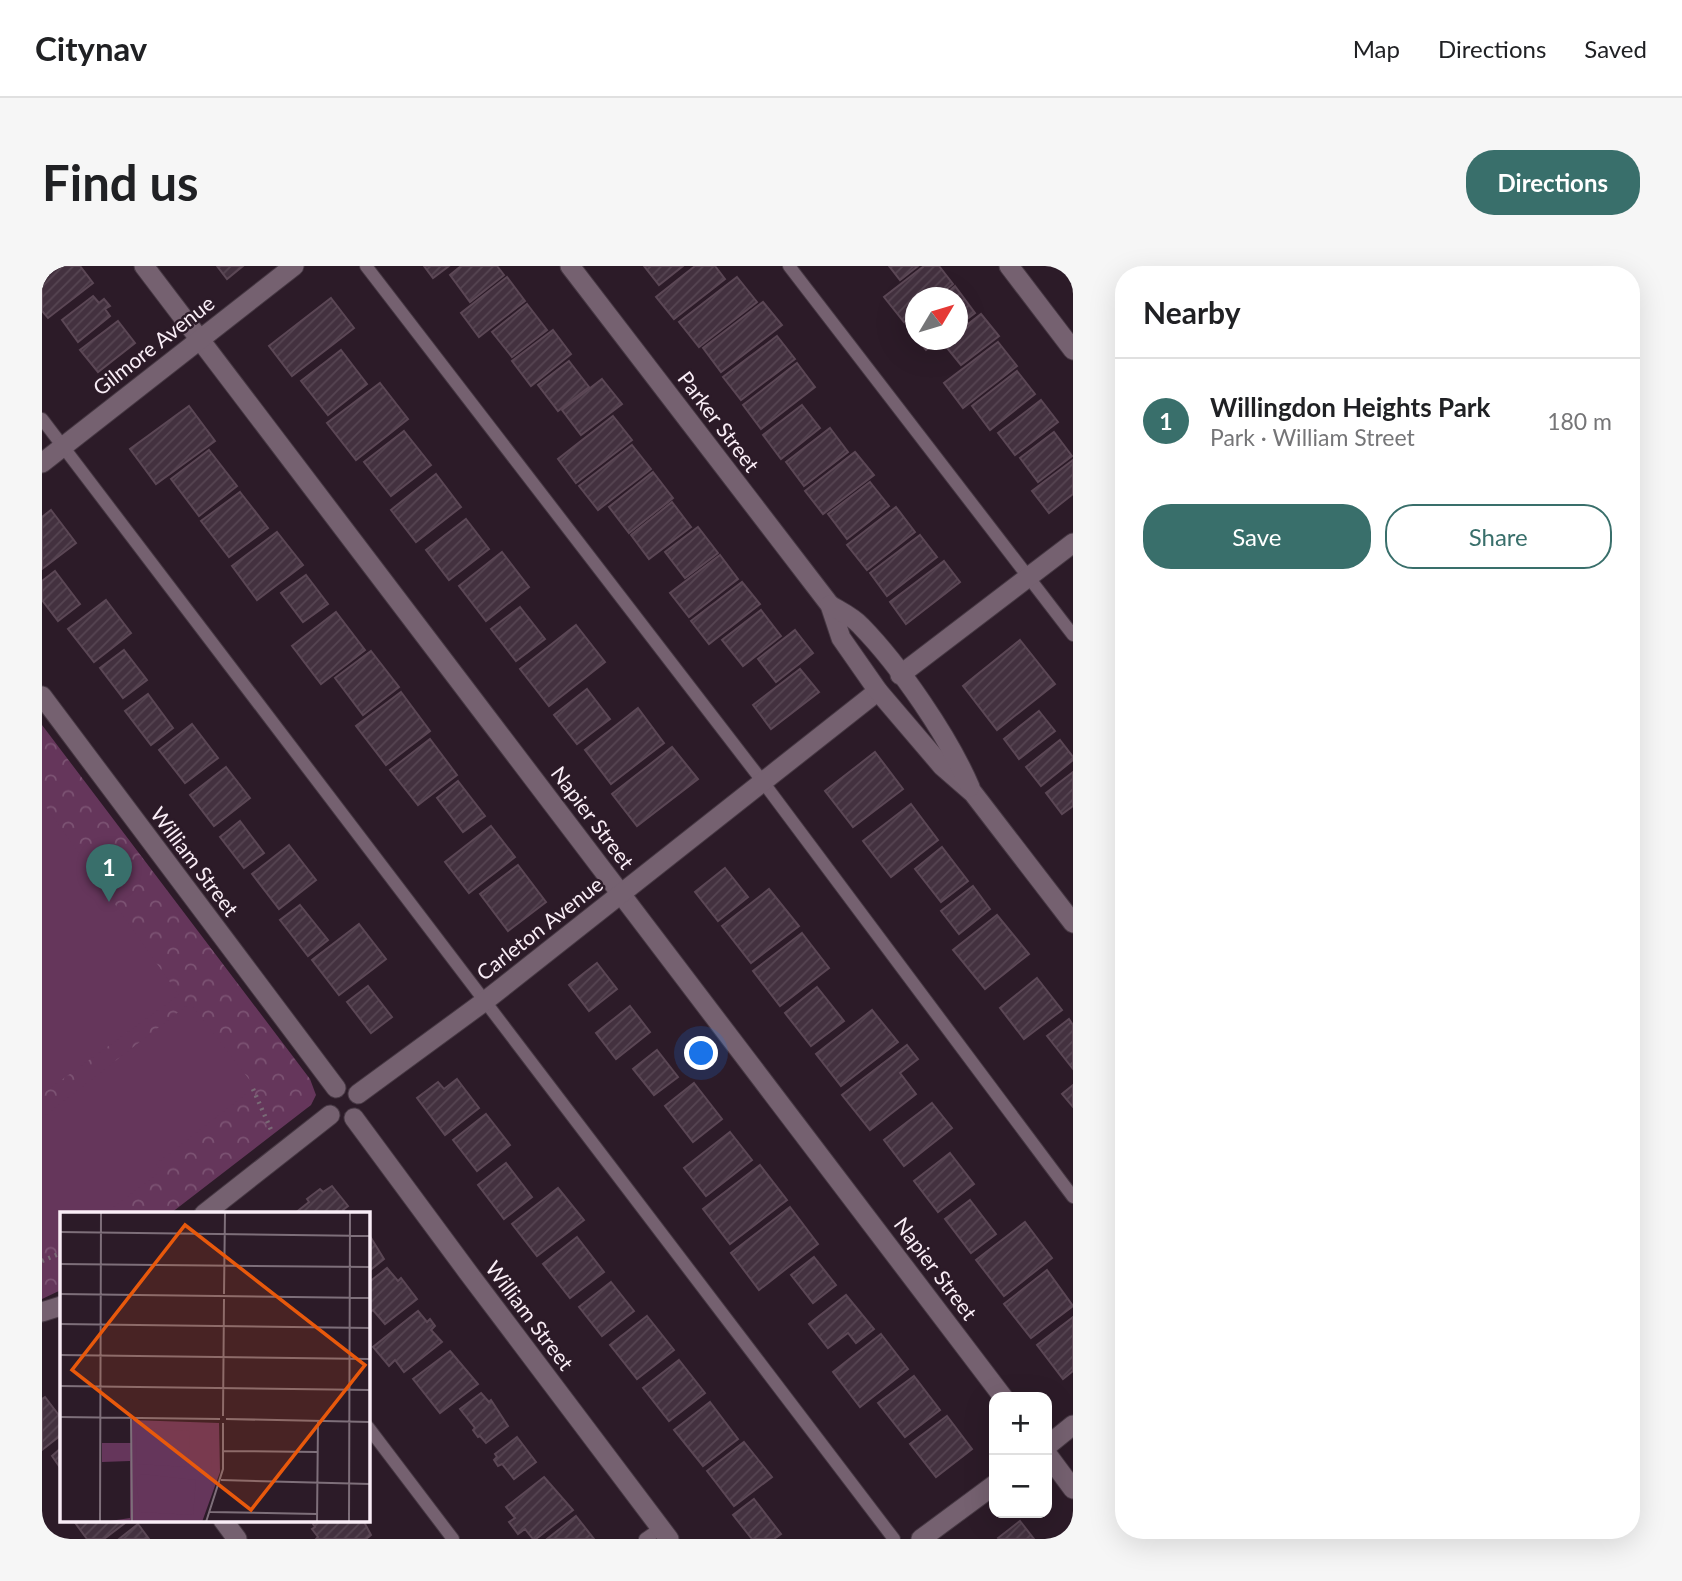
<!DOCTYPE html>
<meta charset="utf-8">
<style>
:root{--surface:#fff;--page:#f6f6f6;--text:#202124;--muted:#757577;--line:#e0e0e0;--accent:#396f6b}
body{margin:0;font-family:Lato,sans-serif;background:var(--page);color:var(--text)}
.controls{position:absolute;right:21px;bottom:21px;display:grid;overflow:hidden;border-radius:14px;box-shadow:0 7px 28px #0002}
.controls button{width:63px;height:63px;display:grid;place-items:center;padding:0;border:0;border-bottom:2px solid var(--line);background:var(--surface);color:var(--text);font:35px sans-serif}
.compass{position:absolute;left:863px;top:21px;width:63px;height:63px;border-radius:50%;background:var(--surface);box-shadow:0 7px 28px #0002;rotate:52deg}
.you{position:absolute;left:660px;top:788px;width:24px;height:24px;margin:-18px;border:5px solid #fff;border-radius:50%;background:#1a73e8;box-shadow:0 0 0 10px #1a73e833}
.badge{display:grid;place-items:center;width:46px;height:46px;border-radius:50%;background:var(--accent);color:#fff;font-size:23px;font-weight:700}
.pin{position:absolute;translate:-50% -58px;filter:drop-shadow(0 2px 4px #0008)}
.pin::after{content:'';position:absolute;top:37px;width:24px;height:21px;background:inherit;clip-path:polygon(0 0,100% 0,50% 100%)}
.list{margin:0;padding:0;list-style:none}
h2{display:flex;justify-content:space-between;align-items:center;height:91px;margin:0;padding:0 28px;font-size:30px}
h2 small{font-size:23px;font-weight:400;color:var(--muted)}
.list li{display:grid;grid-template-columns:46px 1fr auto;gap:21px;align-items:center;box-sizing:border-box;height:126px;padding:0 28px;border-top:2px solid var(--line)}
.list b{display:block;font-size:26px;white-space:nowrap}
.list p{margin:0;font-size:23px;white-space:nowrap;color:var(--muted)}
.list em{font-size:23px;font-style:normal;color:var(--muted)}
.actions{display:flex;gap:14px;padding:21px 28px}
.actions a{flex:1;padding:16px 0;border:2px solid var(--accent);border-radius:28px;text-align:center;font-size:24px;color:var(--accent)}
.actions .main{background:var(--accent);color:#fff}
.map{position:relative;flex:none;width:1031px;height:1273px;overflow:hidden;border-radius:28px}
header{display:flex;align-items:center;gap:42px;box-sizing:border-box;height:98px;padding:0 35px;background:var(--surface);border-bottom:2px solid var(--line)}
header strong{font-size:33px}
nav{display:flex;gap:38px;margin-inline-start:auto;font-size:24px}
.intro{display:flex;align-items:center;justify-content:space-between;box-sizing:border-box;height:168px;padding:0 42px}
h1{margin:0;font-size:49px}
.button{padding:18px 32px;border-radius:28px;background:var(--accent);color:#fff;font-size:24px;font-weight:700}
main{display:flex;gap:42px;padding:0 42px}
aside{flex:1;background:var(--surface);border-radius:28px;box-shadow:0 7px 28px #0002}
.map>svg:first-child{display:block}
.park{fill:url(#park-crowns)}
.garden{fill:#65365b}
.building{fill:url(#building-hatch);stroke:#5b4755;stroke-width:2}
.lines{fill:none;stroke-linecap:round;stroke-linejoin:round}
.service-casing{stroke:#463843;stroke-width:14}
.minor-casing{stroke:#463843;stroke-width:21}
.tertiary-casing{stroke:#463843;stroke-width:21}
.path{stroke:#796a76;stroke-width:4.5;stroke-dasharray:2 5;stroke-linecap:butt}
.service{stroke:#756170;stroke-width:12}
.minor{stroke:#756170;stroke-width:19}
.tertiary{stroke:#756170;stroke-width:19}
.labels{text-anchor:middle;stroke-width:5;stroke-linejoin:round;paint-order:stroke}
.street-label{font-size:21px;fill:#f9edf6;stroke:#2c1b28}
.inset-road{fill:none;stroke:#7e6f7a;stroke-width:2}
.view{fill:#e8590c;fill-opacity:0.15;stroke:#e8590c;stroke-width:3.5}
.inset-edge{fill:none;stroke:#f9edf6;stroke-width:3.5}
</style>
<header>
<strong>Citynav</strong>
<nav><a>Map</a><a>Directions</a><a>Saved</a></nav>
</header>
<div class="intro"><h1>Find us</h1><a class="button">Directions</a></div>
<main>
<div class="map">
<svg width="1031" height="1273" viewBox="0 0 1031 1273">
<defs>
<pattern id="park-crowns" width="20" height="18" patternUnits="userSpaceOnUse" patternTransform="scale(1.75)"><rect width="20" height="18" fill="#65365b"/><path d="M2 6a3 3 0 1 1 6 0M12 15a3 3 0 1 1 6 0" fill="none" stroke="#7c5373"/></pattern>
<pattern id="building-hatch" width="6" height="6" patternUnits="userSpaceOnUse" patternTransform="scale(1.75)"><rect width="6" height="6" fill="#43313f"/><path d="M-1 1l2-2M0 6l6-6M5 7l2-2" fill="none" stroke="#564552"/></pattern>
</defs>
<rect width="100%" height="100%" fill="#2c1b28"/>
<!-- park -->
<polygon class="park" points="0,459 268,813 274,829 269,839 129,947 19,948 19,1024 0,1033"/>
<!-- garden -->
<g class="garden">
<polygon points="0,535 137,729 0,828"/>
<polygon points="148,737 213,821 114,898 119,905 64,947 19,948 19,983 0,959 0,852"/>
</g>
<!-- building -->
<g class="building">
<polygon points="0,0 38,0 51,17 6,52 0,45"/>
<polygon points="175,0 201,0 185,13"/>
<polygon points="382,0 407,0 391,12"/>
<polygon points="419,0 455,0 462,9 428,36 408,9"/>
<polygon points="602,0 641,0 617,19"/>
<polygon points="653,0 673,0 683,13 632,53 614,31"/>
<polygon points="847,0 876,0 858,14"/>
<polygon points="882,0 897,0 911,18 894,32 874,32 874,47 862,56 842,31"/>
<polygon points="465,11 483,35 437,71 419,47"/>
<polygon points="695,11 715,36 657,81 637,56"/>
<polygon points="913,20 933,47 916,60 916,32 899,32"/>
<polygon points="51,30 57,37 62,33 68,40 63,43 68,50 36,76 20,54"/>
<polygon points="289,32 312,62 250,110 227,80"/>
<polygon points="721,36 740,59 679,106 661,82"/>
<polygon points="485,38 505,64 470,91 450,66"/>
<polygon points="939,48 957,70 919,99 901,77 906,74 916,74 916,66"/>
<polygon points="874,51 874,70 864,58"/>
<polygon points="76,55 93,77 56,106 38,84"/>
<polygon points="511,64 529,88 489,120 470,95"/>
<polygon points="735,70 753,93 699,134 681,111"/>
<polygon points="876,74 898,74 884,84"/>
<polygon points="956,76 975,100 921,142 902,117"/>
<polygon points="299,84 325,118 286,149 259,115"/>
<polygon points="527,95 547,121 516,145 496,119"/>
<polygon points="755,97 773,121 719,163 701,139"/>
<polygon points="975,105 993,128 948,164 930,140"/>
<polygon points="560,113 580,138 539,169 520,144"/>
<polygon points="338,117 366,153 314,194 285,157"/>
<polygon points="999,134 1016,156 973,189 956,167"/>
<polygon points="760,139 778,162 739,193 721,169"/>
<polygon points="147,140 173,175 114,218 88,183"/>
<polygon points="571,150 590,174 534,217 516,193"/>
<polygon points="788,162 806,186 762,220 744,196"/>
<polygon points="362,165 389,199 349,230 322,196"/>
<polygon points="1012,166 1030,190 996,216 978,192"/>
<polygon points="590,179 609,203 556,244 537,220"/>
<polygon points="167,184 195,220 157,250 129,213"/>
<polygon points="813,186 832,209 781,248 763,225"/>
<polygon points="1031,194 1031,228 1007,247 990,225"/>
<polygon points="611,206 631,232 587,267 567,241"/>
<polygon points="394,208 419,241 374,276 349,244"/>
<polygon points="828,216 847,240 805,273 786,248"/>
<polygon points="198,226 226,262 187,291 159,255"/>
<polygon points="630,236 649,261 607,293 589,269"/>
<polygon points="854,241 873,266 825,304 805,279"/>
<polygon points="9,244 34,277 0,303 0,251"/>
<polygon points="424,253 447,283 407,314 384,284"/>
<polygon points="656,261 676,287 643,312 623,286"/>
<polygon points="235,266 261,299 215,334 190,300"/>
<polygon points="878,269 895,291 845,330 828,307"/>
<polygon points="460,286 487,321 444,355 417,320"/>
<polygon points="678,289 696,313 647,351 628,327"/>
<polygon points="902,295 918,316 864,358 848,336"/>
<polygon points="13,305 38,338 16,355 0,334 0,315"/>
<polygon points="264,309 286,338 261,356 239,327"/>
<polygon points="700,316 718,338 667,378 649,355"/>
<polygon points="64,334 89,367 52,396 26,363"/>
<polygon points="478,341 503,373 474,395 449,363"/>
<polygon points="719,344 739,370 701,400 680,374"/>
<polygon points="294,346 323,384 279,418 250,380"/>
<polygon points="534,359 563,396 507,440 478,403"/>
<polygon points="753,364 771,387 734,416 716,393"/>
<polygon points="978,374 1013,418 955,464 921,420"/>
<polygon points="82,384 105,414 81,432 58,402"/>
<polygon points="329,385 357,421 321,449 293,412"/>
<polygon points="758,403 777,426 729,463 711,439"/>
<polygon points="545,423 568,453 535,478 512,449"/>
<polygon points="359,426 388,465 344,499 314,460"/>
<polygon points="106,428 131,462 109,479 83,445"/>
<polygon points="596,442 622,477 569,518 543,484"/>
<polygon points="997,445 1013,465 977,493 962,473"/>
<polygon points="150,458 176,492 143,517 117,484"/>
<polygon points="388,473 415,509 376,539 348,504"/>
<polygon points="1018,474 1031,491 1031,494 999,520 984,501"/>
<polygon points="630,481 656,513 595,560 570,528"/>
<polygon points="833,486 861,523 811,561 783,525"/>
<polygon points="184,501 208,532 172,560 148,529"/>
<polygon points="1031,506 1031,540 1020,548 1004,527"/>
<polygon points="416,515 443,550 421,566 395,532"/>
<polygon points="869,538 896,574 849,611 821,575"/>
<polygon points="198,555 222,587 202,602 178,571"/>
<polygon points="449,560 473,591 427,627 403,596"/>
<polygon points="247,579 274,614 237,643 210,608"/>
<polygon points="900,581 926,615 899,636 873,603"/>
<polygon points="476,599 504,636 466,665 438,628"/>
<polygon points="683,602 706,631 676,655 653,626"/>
<polygon points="931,620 948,643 917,668 899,645"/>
<polygon points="727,623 757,660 709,697 680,660"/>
<polygon points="258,639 286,674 266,690 238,654"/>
<polygon points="955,649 987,688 943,723 911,684"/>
<polygon points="317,658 344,693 297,729 270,694"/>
<polygon points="760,667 787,702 738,740 711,705"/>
<polygon points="555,697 575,723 547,745 527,719"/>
<polygon points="995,712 1020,744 982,773 958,742"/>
<polygon points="326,720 350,751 329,767 305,736"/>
<polygon points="775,721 802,755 769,780 743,747"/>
<polygon points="588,740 608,766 574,793 554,767"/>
<polygon points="830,744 856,776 799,820 774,788"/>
<polygon points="1027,753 1031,759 1031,803 1005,770"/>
<polygon points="865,779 876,793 858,807 874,828 828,864 800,829"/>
<polygon points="615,784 636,811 612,829 591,803"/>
<polygon points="415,813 437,842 403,869 375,832 396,816 402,823"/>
<polygon points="652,817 680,853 651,876 623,840"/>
<polygon points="1031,819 1031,841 1020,828"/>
<polygon points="890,837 910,862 862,900 842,874"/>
<polygon points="444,848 468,879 435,905 411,874"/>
<polygon points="688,866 710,894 664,930 642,902"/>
<polygon points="908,887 932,918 896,946 872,915"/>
<polygon points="464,897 490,931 462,953 436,919"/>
<polygon points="718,899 745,934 688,978 661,943"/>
<polygon points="290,920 306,940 301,944 304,948 252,948 267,936 265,933 278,923 281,926"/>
<polygon points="516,922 542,954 495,990 470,958"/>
<polygon points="928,934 954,968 929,987 903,953"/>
<polygon points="748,941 776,978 717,1024 689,987"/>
<polygon points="983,956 1010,992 962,1030 934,994"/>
<polygon points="326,967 342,993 326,1006"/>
<polygon points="535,971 562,1006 528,1032 501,998"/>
<polygon points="772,991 794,1019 771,1037 749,1009"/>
<polygon points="345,1002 356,1015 359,1012 375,1033 343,1058 331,1044 327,1047 326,1044 326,1017"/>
<polygon points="1005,1004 1031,1040 989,1072 962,1038"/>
<polygon points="569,1016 592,1045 560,1070 537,1041"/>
<polygon points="804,1029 832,1063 814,1077 806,1067 786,1082 767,1058"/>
<polygon points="376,1045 385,1056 388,1053 393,1060 389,1064 400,1076 362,1106 353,1094 347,1100 331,1081"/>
<polygon points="605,1050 632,1084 595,1113 568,1079"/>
<polygon points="1031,1051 1031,1105 1021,1113 995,1079"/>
<polygon points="839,1068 866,1103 818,1141 791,1106"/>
<polygon points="408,1085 436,1118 398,1147 371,1113"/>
<polygon points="637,1094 663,1127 627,1155 601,1122"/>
<polygon points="872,1110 898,1144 863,1171 836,1137"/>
<polygon points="439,1127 447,1136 449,1134 466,1160 444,1177 438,1170 436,1171 431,1164 433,1162 418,1143"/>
<polygon points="3,1131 19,1152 19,1169 0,1184 0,1133"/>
<polygon points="668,1136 696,1173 661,1200 632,1164"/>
<polygon points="905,1150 930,1183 894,1211 868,1178"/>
<polygon points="475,1171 494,1196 472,1213 460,1198 456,1200 452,1194 455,1191 453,1188"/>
<polygon points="702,1176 730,1211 692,1240 665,1205"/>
<polygon points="19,1182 19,1203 10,1190"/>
<polygon points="502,1211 531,1244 494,1273 491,1273 483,1263 476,1268 467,1256 473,1252 464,1241"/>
<polygon points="712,1233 739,1268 732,1273 710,1273 691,1249"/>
<polygon points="534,1250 552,1273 505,1273"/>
<polygon points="31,1254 87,1254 62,1273 45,1273"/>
<polygon points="276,1254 321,1254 329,1269 324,1273 274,1273 276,1271 270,1263 273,1261 271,1258"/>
<polygon points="978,1255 992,1273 957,1273 956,1272"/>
<polygon points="96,1258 107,1273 77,1273"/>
</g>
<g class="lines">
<defs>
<g id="service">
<polyline points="324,0 721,516 1031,931"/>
<polyline points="747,0 1031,369"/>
<polyline points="0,153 852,1273"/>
<polyline points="326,1161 411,1273"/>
<polyline points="603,1273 619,1262"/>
</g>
<g id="minor">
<polyline points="102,0 961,1131"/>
<polyline points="967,0 1031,84"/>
<polyline points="858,409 1031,277"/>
<polyline points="0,430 294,822"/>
<polyline points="316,828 443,735 836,425"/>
<polyline points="312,852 425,1005 627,1273"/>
<polyline points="162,948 288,849"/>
<polyline points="0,1046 19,1040"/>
<polyline points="1005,1180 1031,1159"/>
<polyline points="1005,1188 1031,1223"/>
<polyline points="181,1254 195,1273"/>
<polyline points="879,1273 952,1219"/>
</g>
<g id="tertiary">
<polyline points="528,0 788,339 799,372 836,425 900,500 931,527 1031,657"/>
<polyline points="0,197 252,0"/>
<path d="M788,339C798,345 811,351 819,360C858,400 906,470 928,521"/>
</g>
</defs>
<!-- service casing -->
<use href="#service" class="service-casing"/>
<!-- minor casing -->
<use href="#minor" class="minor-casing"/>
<!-- tertiary casing -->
<use href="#tertiary" class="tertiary-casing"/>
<!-- path -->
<g class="path">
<polyline points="211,823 230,866"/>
<polyline points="0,995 19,987"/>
</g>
<!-- service -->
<use href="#service" class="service"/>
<!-- minor -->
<use href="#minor" class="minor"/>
<!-- tertiary -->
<use href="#tertiary" class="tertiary"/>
</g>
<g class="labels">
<!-- street labels -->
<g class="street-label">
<text transform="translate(112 80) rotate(-38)" y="7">Gilmore Avenue</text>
<text transform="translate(676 156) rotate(53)" y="7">Parker Street</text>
<text transform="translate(550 552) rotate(53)" y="7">Napier Street</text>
<text transform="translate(152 596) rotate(53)" y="7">William Street</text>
<text transform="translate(498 663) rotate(-38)" y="7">Carleton Avenue</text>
<text transform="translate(893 1003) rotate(53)" y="7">Napier Street</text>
<text transform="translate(487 1050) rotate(53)" y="7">William Street</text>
</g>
</g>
<!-- overview -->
<g transform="translate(18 946)">
<rect width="310" height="310" fill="#2c1b28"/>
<path d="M71,208L159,211L160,260L142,310H43L70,306V249L42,250V231H71Z" fill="#65365b"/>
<path d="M81,216L130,219L128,255L76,252L77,220ZM132,218H151L152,263H132ZM81,262L136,268L133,303L80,300L76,266Z" fill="#65365b"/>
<path class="inset-road" d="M0,20L310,24M0,52L310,55M0,82L310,86M164,82L165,0M0,112L310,116M0,143L310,147M0,174L310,178M163,204L164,87M0,205L160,207M71,205L72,310M166,207L310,210M163,239L257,240M161,268L310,272M150,300L257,302M40,310L41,0M146,310L163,257V211M257,310L258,209M289,310L290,0"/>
<path class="view" d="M125,13L305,153L191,298L12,158Z"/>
<rect width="310" height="310" class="inset-edge"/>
</g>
</svg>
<div class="controls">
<button>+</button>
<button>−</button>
</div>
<svg class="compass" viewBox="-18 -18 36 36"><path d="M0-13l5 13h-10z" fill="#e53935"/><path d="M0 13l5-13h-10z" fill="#757577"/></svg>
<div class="you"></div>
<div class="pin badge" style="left:67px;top:636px">1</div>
</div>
<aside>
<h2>Nearby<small></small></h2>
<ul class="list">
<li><span class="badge">1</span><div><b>Willingdon Heights Park</b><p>Park · William Street</p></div><em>180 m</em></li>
</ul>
<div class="actions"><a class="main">Save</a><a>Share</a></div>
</aside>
</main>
